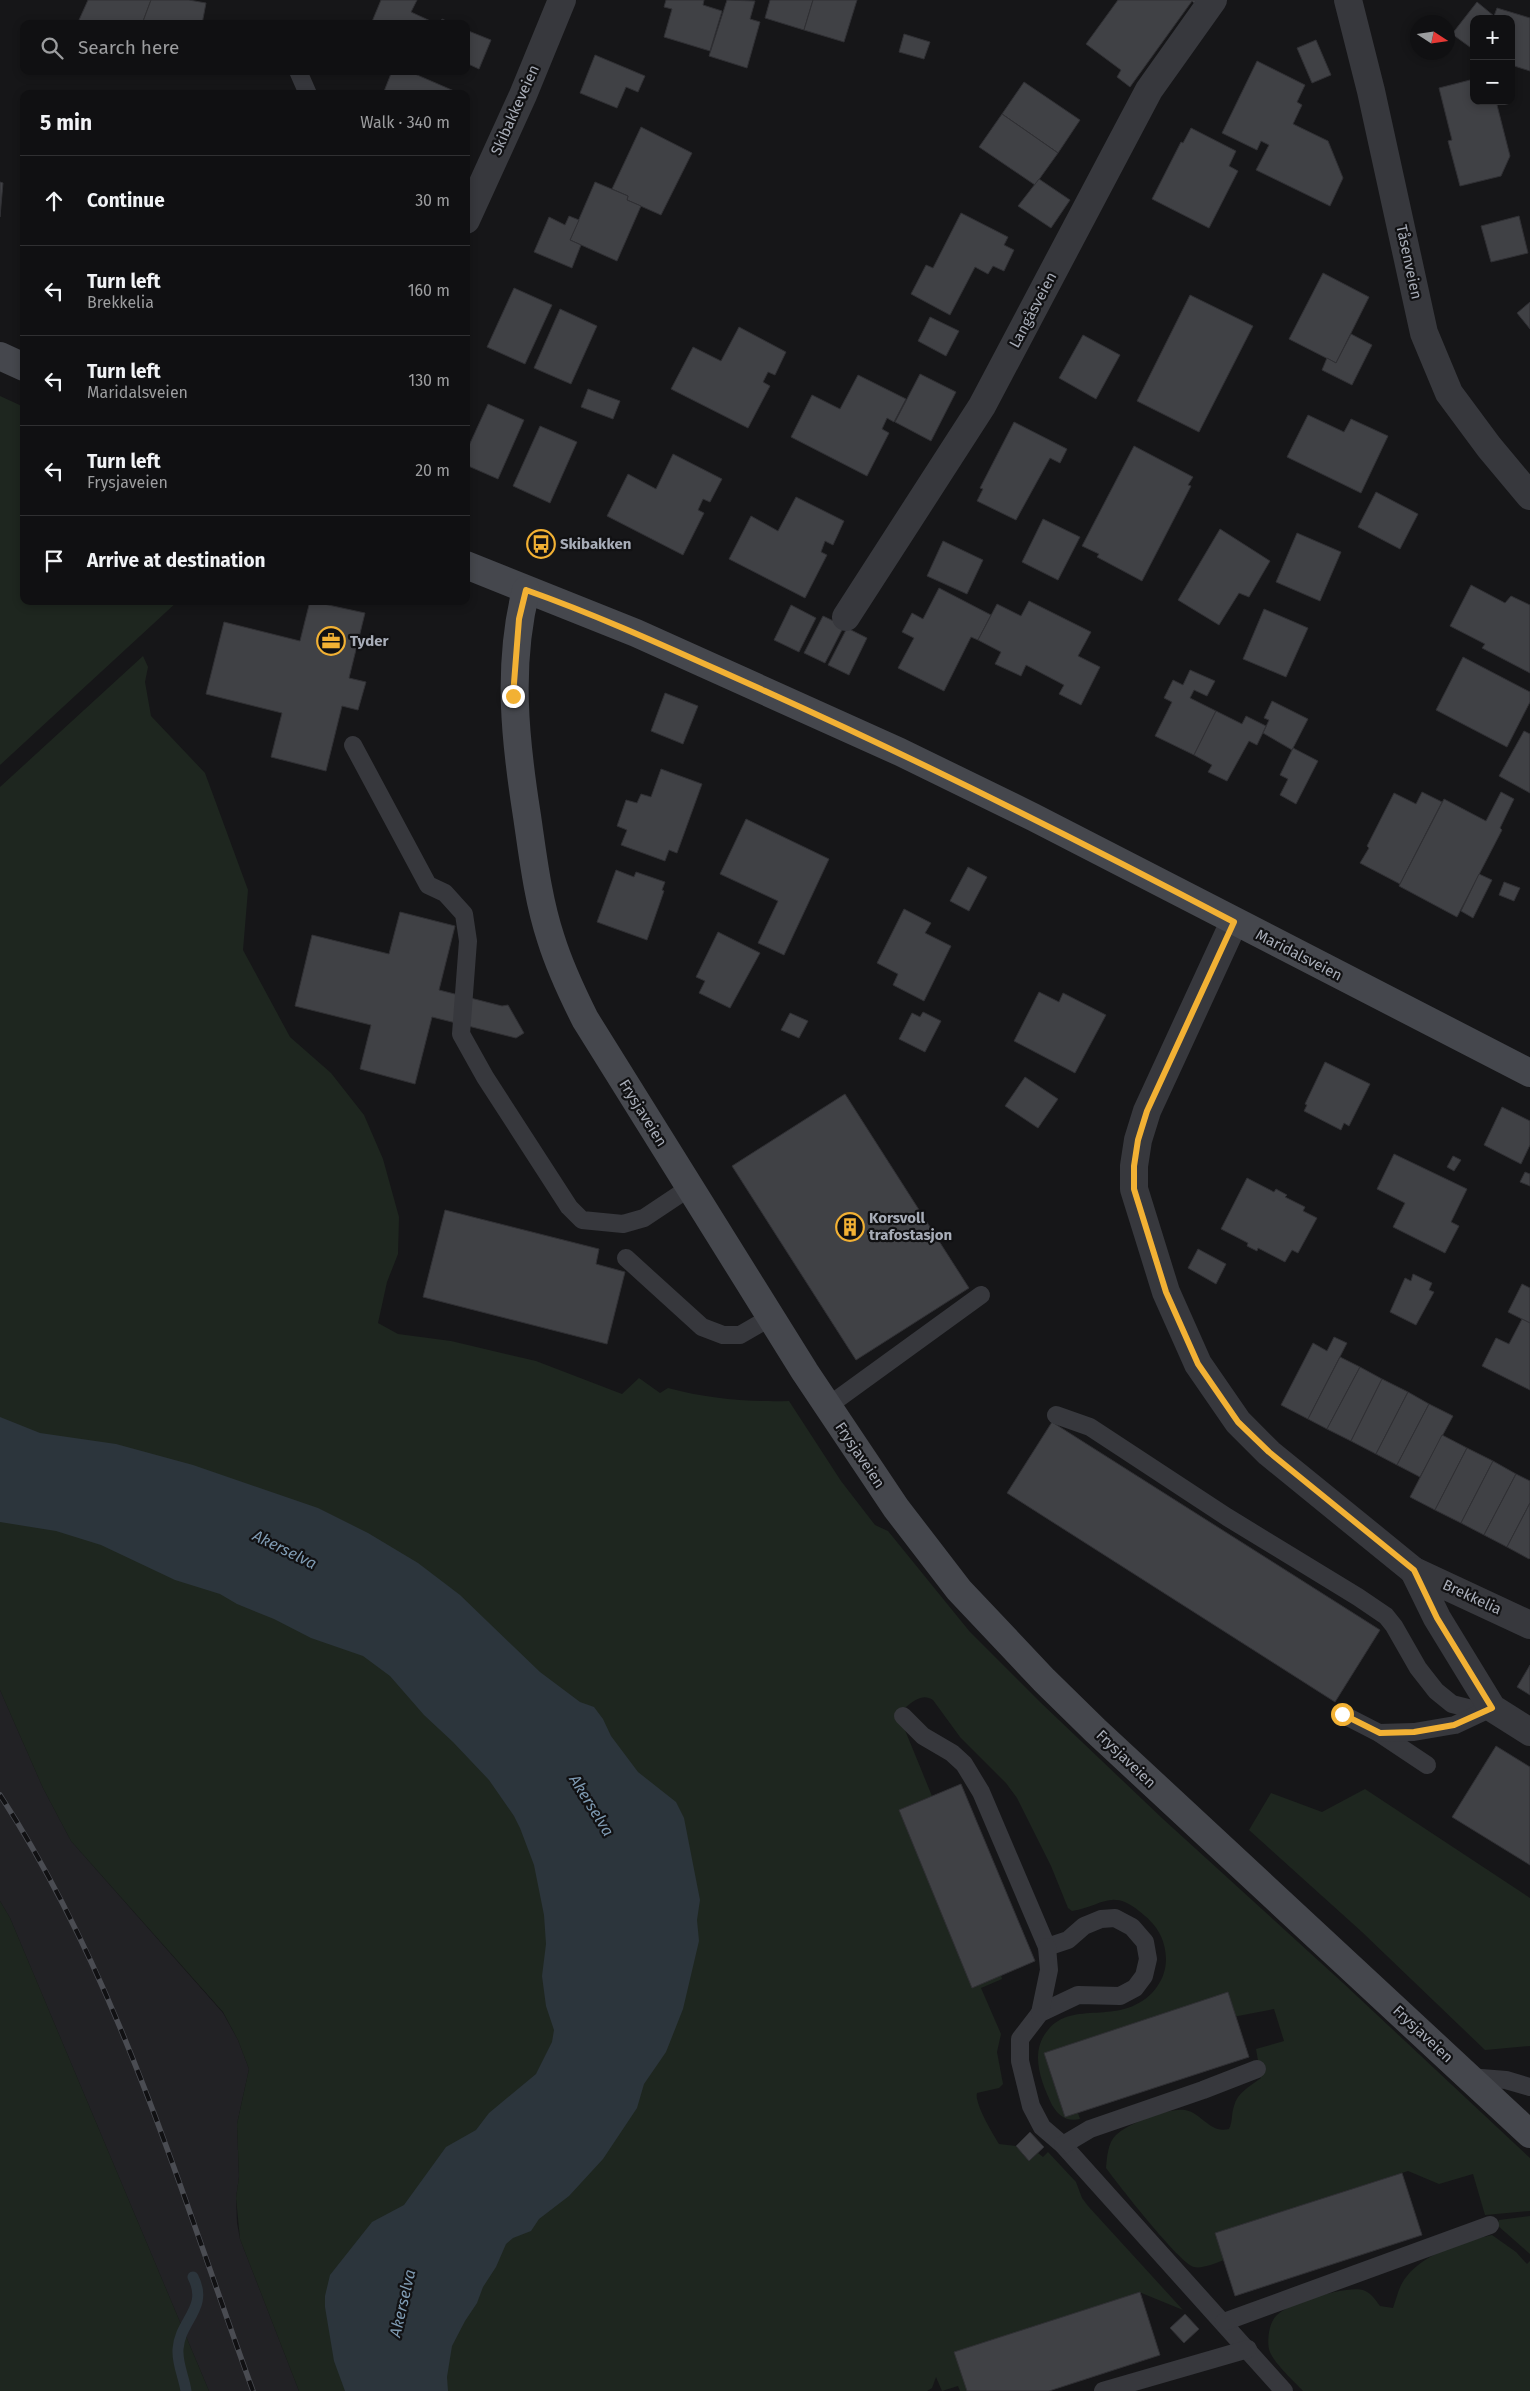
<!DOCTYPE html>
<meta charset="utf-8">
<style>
:root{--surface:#101012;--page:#1e1e20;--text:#f1f3f6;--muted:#9c9d9f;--line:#303032}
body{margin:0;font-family:"Fira Sans",sans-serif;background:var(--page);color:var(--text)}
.controls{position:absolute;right:15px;top:15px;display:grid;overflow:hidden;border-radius:10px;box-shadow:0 2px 8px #0003}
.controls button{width:45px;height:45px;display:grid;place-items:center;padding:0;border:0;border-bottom:1px solid var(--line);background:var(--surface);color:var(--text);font:25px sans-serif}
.compass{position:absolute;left:1410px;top:15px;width:45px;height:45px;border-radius:50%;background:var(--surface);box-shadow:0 2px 8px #0003;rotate:102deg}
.stop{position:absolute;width:15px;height:15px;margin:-11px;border:4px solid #f2b134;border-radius:50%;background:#fff}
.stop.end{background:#f2b134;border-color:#fff;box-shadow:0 1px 5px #0008}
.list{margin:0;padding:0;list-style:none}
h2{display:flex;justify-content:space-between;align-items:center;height:65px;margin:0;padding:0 20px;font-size:21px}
h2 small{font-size:16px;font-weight:400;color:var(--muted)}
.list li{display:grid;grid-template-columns:32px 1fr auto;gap:15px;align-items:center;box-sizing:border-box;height:90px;padding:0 20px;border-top:1px solid var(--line)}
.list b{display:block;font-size:19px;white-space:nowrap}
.list p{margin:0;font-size:16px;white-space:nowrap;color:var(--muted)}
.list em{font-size:16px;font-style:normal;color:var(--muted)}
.icon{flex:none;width:28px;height:28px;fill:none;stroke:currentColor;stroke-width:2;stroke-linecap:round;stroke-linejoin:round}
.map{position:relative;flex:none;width:1530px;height:2391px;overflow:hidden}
.search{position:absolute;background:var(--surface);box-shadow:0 2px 8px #0003;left:20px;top:20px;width:450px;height:55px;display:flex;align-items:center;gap:12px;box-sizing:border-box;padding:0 18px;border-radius:10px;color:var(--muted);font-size:19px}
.panel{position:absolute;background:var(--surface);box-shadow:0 2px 8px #0003;left:20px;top:90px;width:450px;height:515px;border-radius:10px}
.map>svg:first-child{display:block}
.built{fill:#222225}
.green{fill:#1e261f}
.water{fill:#2c353c}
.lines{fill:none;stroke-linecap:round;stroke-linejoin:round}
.stream{stroke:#2c353c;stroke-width:11}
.building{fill:#404145;stroke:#303034}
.lane{stroke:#37383d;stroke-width:18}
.street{stroke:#37383d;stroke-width:28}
.secondary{stroke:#45474d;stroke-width:28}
.rail-casing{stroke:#4a4c52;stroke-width:5.5}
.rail{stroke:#111113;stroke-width:4;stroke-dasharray:11;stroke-linecap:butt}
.route{stroke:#f2b134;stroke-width:6}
.labels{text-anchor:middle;stroke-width:4.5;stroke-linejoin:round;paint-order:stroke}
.street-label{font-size:15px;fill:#a8adb8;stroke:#111113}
.poi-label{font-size:15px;font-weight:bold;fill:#a8adb8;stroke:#111113;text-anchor:start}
.water-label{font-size:16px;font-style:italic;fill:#7f9bb3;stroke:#111113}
</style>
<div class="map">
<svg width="1530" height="2391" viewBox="0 0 1530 2391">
<rect width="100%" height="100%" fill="#161618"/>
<!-- built -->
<polygon class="built" points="0,1690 43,1788 71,1841 223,2013 238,2040 249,2069 237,2124 239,2177 236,2198 237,2223 240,2239 299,2391 209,2391 10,1918 0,1901"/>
<!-- green -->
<g class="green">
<polygon points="0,396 24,407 24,601 178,601 0,765"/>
<path d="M143,656L148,667L145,682L151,716L205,773L248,890L243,950L290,1037L331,1073L364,1115L383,1159L399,1217L398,1254L387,1282L378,1323L398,1334L451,1341L536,1361L622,1394L639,1378L660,1393L668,1388C709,1399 747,1402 789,1401L841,1481L875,1525L888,1531L970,1632L1040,1702L1163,1819L1343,1983L1530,2158V2211L1485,2215L1473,2174L1439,2184L1408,2171L1215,2233L1224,2260C1216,2263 1202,2269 1194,2267C1180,2264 1117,2183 1106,2168C1107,2157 1108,2142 1116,2135C1127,2124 1169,2107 1185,2110C1202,2113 1210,2134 1229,2129C1233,2121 1231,2115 1234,2106C1237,2093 1250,2086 1261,2078L1256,2049L1284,2041L1274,2009L1044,2053L1065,2117L1078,2113L1080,2119C1066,2122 1059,2116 1052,2105C1041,2082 1029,2052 1048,2030C1073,1999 1118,2027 1152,1993C1161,1983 1166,1972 1166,1959C1165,1937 1156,1924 1139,1911C1111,1888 1101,1907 1072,1911L1068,1908L1051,1866L1017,1798L1006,1783L960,1737L933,1700C920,1691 909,1706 898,1713L932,1796L899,1810L972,1987L1001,1975L1002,1979L981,1988L1001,2034L997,2052L1003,2084L999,2088L977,2093C974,2103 993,2134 999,2144L1016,2146L1029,2161L1038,2153L1043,2157L1048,2152L1076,2182L1082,2198L1088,2206L1183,2310L1139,2292L967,2391H960L958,2386L942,2391L936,2377L932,2388L927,2391H299L240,2239L236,2198L239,2177L237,2124L249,2069L238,2040L223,2012L71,1841L43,1788L0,1690V787Z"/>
<polygon points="1365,1789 1530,1898 1530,2046 1485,2050 1362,1932 1249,1830 1271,1793 1322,1812"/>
<polygon points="0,1901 10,1918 209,2391 0,2391"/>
<polygon points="1530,2216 1530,2254 1497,2225 1499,2220"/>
<path d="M1492,2235L1516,2252L1527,2264L1530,2261V2391H1303C1294,2381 1272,2362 1269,2349C1267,2340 1269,2323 1276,2316C1287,2303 1347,2285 1363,2290C1371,2293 1375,2299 1380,2306L1393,2308C1397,2297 1399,2285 1407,2276C1425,2253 1465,2241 1492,2235Z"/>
</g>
<!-- water -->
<polygon class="water" points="0,1417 40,1433 116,1444 193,1465 318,1508 368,1533 418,1563 460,1595 540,1672 580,1702 594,1707 603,1719 611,1736 638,1772 676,1802 684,1818 700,1900 697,1920 699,1941 683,2009 666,2052 644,2084 637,2108 603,2159 569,2196 539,2219 531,2231 513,2238 506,2244 496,2267 483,2287 477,2303 465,2321 452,2346 447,2377 448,2391 345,2391 334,2361 325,2307 325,2296 330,2275 372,2222 404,2205 446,2147 476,2130 489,2113 536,2074 552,2042 554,2030 546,2006 542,1976 546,1944 544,1915 534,1865 520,1828 514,1816 489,1780 453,1742 424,1715 390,1676 363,1656 311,1638 274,1619 237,1604 220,1594 175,1580 101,1545 56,1531 0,1522"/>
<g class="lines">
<!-- stream -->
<path class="stream" d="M186,2391C184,2377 177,2364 178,2349C180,2320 209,2308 193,2277"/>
</g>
<!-- building -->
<g class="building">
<polygon points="88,0 151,0 142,24 87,24 79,20"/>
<polygon points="151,0 189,0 206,3 202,24 142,24"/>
<polygon points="381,0 417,0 411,12 437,24 371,24"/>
<polygon points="666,0 704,0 703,5 722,11 710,51 664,37 672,9 664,7"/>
<polygon points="727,0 755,1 750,19 760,22 747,68 709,56"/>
<polygon points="770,0 813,0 804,30 765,18"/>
<polygon points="813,0 857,0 844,42 804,30"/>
<polygon points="1118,0 1197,0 1194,3 1192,1 1130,87 1117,77 1121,70 1086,44"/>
<polygon points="1477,2 1494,16 1497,8 1530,18 1530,71 1511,65 1511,19 1474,19 1474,50 1452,34"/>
<polygon points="442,19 453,24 440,24"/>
<polygon points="466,30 491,40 479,69 466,63"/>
<polygon points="904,34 930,42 924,59 899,52"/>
<polygon points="1316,40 1331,75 1312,83 1297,48"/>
<polygon points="595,55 645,76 638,92 626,87 617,108 580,93"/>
<polygon points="1257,61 1305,85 1297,102 1302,105 1293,124 1328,141 1343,178 1330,206 1256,170 1269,145 1261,141 1257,150 1222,133"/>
<polygon points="392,71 408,71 461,94 383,94"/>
<polygon points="1474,79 1474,101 1496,101 1510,156 1501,176 1460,186 1448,141 1452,140 1439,88"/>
<polygon points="1024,82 1080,120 1058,153 1002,114"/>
<polygon points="1002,114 1058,153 1035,185 979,147"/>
<polygon points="641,127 692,153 661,215 627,200 628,196 612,189"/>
<polygon points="1191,128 1236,151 1229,166 1238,171 1209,228 1152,199 1181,142 1183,143"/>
<polygon points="1039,179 1070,200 1051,228 1018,206"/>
<polygon points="0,182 3,183 0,217"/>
<polygon points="595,182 628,196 627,200 641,206 617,261 570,240"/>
<polygon points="961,213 1008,237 1004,245 1014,250 1004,271 993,266 988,274 975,267 950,315 911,294 926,265 933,268"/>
<polygon points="569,216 579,220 570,240 581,245 572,268 534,252 549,217 565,225"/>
<polygon points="1519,216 1528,253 1491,262 1481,226"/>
<polygon points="1323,273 1369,297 1336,363 1289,339"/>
<polygon points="514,288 552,305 525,364 487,347"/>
<polygon points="1190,295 1253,326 1199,432 1137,401"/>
<polygon points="1530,302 1530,329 1517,313"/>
<polygon points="560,309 597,326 571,384 534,368"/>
<polygon points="930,317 959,331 946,356 918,341"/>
<polygon points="739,327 786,352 775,375 768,372 763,382 770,386 748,428 671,389 693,347 721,361"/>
<polygon points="1351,334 1372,345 1352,385 1322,370 1327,358 1336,363"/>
<polygon points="1083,335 1120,355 1096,399 1059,378"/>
<polygon points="920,374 956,392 931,441 895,422"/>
<polygon points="858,375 906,399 894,422 887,418 882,429 889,433 867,476 791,437 812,395 840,409"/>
<polygon points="588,389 620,401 613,419 581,407"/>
<polygon points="488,404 524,420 498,479 466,465 466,452"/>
<polygon points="1308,415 1344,432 1351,419 1388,436 1361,493 1287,457"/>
<polygon points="1014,422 1067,449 1060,463 1050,458 1016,520 977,501 983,489 980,488"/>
<polygon points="540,426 577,442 550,503 513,486"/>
<polygon points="1134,446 1193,477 1188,485 1191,486 1142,581 1097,557 1099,554 1082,546"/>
<polygon points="673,454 722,479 710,502 703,499 698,510 704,513 683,555 607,516 628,474 656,489"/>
<polygon points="1376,492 1418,514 1400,549 1358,527"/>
<polygon points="796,497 844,521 833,545 825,541 821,552 827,555 805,598 729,559 751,516 778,531"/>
<polygon points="1043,519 1080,537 1058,580 1022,562"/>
<polygon points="1220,529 1270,561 1249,597 1239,593 1219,625 1178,600"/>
<polygon points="1297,533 1341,552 1320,601 1276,582"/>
<polygon points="943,541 983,560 967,594 927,576"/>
<polygon points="1471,585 1505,603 1511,596 1530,605 1530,673 1482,648 1485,644 1450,626"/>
<polygon points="939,588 991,615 978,640 971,637 944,691 898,668 914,638 902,632 912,613 923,619"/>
<polygon points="310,601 365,613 349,678 366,682 358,710 342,706 326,771 271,757 282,713 206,694 224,622 300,641"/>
<polygon points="1029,601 1091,632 1078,656 1100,667 1081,705 1059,694 1064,685 1026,665 1021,676 995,664 1001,652 978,640 997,604 1021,616"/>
<polygon points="791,605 816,618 799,652 774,640"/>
<polygon points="1264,609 1308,628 1286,677 1243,659"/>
<polygon points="823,616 844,626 825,663 804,653"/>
<polygon points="847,628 867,638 849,675 828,665"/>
<polygon points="1463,657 1530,692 1530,702 1507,747 1436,710"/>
<polygon points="1190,670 1215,681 1207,696 1194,690 1190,698 1216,711 1194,755 1155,736 1172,702 1164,698 1173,680 1183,685"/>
<polygon points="665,693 698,706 683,744 651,731"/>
<polygon points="1272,701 1308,719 1292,750 1263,733 1269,720 1264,718"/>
<polygon points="1216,711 1242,724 1246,716 1266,726 1257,745 1249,741 1227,781 1208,772 1212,765 1194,755"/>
<polygon points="1524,731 1530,734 1530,793 1499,776"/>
<polygon points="1293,748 1318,761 1296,804 1280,795 1288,779 1280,775"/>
<polygon points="661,769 702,784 677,853 669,850 665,861 621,845 627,830 617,826 626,800 637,803 641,794 651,797"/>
<polygon points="1422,792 1442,802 1400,884 1360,863 1369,848 1367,846 1394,793 1416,804"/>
<polygon points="1501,792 1514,799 1500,828 1502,830 1457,917 1399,886 1444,799 1486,821"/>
<polygon points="746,819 829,859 784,955 758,943 778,901 720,874"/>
<polygon points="968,867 987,877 969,911 950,901"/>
<polygon points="616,870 634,877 636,872 665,882 662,890 664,891 647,940 597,922"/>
<polygon points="1479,874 1492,880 1473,918 1461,911"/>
<polygon points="1504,882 1520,888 1514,901 1499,895"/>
<polygon points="904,909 931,923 925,933 951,946 924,1001 893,985 898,974 877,963"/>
<polygon points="400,912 455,926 439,990 502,1006 508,1005 524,1033 516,1038 432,1017 415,1084 360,1069 371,1025 295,1006 312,935 389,954"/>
<polygon points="718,932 760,953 730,1008 699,993 705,981 696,977"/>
<polygon points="1039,992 1059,1002 1063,993 1106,1015 1075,1073 1014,1041"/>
<polygon points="923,1012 941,1021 925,1052 899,1039 912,1013 920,1017"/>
<polygon points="790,1013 808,1021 799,1038 781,1030"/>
<polygon points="1325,1062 1370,1084 1349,1126 1344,1123 1341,1130 1304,1111 1307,1105 1305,1104"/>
<polygon points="1025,1077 1058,1099 1038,1128 1005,1106"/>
<polygon points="845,1094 969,1288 856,1360 732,1166"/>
<polygon points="1502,1107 1530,1121 1530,1145 1521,1164 1484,1145"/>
<polygon points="1394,1154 1467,1189 1451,1222 1459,1226 1445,1253 1393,1227 1405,1203 1377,1189"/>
<polygon points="1453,1156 1461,1160 1454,1171 1447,1167"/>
<polygon points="1525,1172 1530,1174 1530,1186 1520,1182"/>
<polygon points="1247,1178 1274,1192 1276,1189 1287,1195 1285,1197 1305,1207 1303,1211 1317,1218 1298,1253 1292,1250 1285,1262 1258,1248 1257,1251 1247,1246 1248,1243 1221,1229"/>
<polygon points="445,1210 599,1249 596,1264 625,1272 607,1344 423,1297"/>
<polygon points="1198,1249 1226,1264 1216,1284 1188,1268"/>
<polygon points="1413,1274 1432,1283 1429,1290 1434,1292 1416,1325 1390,1312 1405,1278 1411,1281"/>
<polygon points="1522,1284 1530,1288 1530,1323 1508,1312"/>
<polygon points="1522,1319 1530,1323 1530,1390 1482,1366 1496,1338 1509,1344"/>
<polygon points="1334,1337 1347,1343 1308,1419 1281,1405 1313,1343 1327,1351"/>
<polygon points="1340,1357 1360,1367 1327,1429 1308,1419"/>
<polygon points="1360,1367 1382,1379 1351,1441 1327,1429"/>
<polygon points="1382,1379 1408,1392 1376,1454 1351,1441"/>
<polygon points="1408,1392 1429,1404 1397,1465 1376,1454"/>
<polygon points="1429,1404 1453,1416 1420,1477 1397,1465"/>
<polygon points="1052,1422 1380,1630 1335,1702 1007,1493"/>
<polygon points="1442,1435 1467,1448 1435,1510 1410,1497"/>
<polygon points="1467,1448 1493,1461 1461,1523 1435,1510"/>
<polygon points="1493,1461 1516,1474 1484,1535 1461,1523"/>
<polygon points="1516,1474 1530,1481 1530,1503 1507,1547 1484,1535"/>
<polygon points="1530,1503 1530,1558 1529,1559 1507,1547"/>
<polygon points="1530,1665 1530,1695 1517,1687"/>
<polygon points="1496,1746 1530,1767 1530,1865 1452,1817"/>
<polygon points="961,1784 1035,1961 972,1988 899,1810"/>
<polygon points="1228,1992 1249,2057 1065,2117 1044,2053"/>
<polygon points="1030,2132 1044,2147 1029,2161 1016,2146"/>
<polygon points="1402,2173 1422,2235 1235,2296 1215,2233"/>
<polygon points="1140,2292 1160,2355 1049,2391 967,2391 954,2352"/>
<polygon points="1185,2314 1199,2329 1184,2343 1170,2328"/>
</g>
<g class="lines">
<!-- lane -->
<g class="lane">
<polyline points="298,71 308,94"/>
<polyline points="353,745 428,885 445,893 464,914 468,941 461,1034 485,1077 569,1207 582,1220 623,1224 644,1218 689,1188"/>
<polyline points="626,1258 702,1327 723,1335 740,1335 771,1317"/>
<polyline points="828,1406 981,1295"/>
<polyline points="1056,1415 1090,1427 1227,1517 1358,1597 1386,1616 1394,1626 1418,1668 1436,1691 1452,1704 1472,1709 1492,1708"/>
<polyline points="1342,1714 1379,1733 1427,1765"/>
<polyline points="903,1716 923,1736 952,1753 964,1764 981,1792 1047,1947 1068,1940 1084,1926 1101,1919 1115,1918 1132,1927 1145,1942 1148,1959 1144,1976 1135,1988 1120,1996 1078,1995 1040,2013 1020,2039 1020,2061 1031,2106 1042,2127 1063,2145 1284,2391"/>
<polyline points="1379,1733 1414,1732 1455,1725 1487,1710"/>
<polyline points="1040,2013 1049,1970 1047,1947"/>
<polyline points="1469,2077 1506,2080 1530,2087"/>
<polyline points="1063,2145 1090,2129 1203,2090 1257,2069"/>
<polyline points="1224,2322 1490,2225"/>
<polyline points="1103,2391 1248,2349"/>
</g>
<!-- street -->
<g class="street">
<polyline points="1348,0 1371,91 1424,333 1449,393 1489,447 1530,496"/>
<polyline points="466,220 523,95 562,0"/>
<polyline points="846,617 982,406 1149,90 1213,0"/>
<polyline points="1234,922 1147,1111 1138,1140 1134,1166 1134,1189 1166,1292 1198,1364 1238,1422 1269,1453 1414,1571"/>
<polyline points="1530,1625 1414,1571 1437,1618 1492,1708 1530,1732"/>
</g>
<!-- secondary -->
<g class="secondary">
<polyline points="0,356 24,367"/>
<polyline points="466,565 636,633 900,752 1033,817 1530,1073"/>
<path d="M526,590C507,666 515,740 527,816C533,857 538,900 551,939C560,968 572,993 585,1019L805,1372L896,1508L959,1590L1044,1680L1095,1730L1530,2134"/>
</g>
<defs>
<path id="rail" d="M0,1795C119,1978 179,2188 253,2391"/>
</defs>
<!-- rail casing -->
<use href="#rail" class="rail-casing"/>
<!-- rail -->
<use href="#rail" class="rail"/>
</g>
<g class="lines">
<!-- route -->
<path class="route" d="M513,696L519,619L526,590C608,619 686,656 765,691C925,763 1080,841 1234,922L1147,1111L1138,1140L1134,1166V1189L1166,1292L1198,1364L1238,1422L1269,1452L1414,1570L1437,1618L1492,1708L1454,1725L1414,1732L1380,1733L1342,1714"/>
</g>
<!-- icons -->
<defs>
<symbol id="bus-ring" viewBox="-11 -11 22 22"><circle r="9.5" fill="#111113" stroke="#f2b134" stroke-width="1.5"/><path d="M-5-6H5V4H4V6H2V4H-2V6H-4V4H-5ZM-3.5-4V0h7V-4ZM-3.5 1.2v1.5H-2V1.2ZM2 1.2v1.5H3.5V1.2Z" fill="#f2b134"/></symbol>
<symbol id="office-ring" viewBox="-11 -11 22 22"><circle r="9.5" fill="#111113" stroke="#f2b134" stroke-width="1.5"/><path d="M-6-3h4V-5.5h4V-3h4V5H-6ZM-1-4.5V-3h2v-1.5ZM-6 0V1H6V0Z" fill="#f2b134"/></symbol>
<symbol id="building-ring" viewBox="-11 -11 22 22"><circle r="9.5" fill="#111113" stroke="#f2b134" stroke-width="1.5"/><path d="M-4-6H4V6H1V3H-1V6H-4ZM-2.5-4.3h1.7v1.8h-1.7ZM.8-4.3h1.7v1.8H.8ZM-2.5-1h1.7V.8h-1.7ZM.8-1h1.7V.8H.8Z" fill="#f2b134"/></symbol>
</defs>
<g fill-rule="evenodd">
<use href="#bus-ring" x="525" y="528" width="32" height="32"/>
<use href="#office-ring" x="315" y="625" width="32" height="32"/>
<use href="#building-ring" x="834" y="1211" width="32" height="32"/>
</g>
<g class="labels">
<!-- street labels -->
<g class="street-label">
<text transform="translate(515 110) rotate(-66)" y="5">Skibakkeveien</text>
<text transform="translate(1409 262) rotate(78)" y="5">Tåsenveien</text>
<text transform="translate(1033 310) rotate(-62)" y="5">Langåsveien</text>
<text transform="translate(1299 955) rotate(27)" y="5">Maridalsveien</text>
<text transform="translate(643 1113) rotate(58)" y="5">Frysjaveien</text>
<text transform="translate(860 1455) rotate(56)" y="5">Frysjaveien</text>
<text transform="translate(1472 1597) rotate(25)" y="5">Brekkelia</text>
<text transform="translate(1126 1759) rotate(44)" y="5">Frysjaveien</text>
<text transform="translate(1423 2034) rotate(43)" y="5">Frysjaveien</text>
</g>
<!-- poi labels -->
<g class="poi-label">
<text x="560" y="549">Skibakken</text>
<text x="350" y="646">Tyder</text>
<text x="869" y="1223">Korsvoll<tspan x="869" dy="17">trafostasjon</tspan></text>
</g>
<!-- water labels -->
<g class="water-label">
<text transform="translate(285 1549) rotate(26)" y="6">Akerselva</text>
<text transform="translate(592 1805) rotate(58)" y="6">Akerselva</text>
<text transform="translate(402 2303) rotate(-77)" y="6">Akerselva</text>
</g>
</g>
</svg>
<div class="controls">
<button>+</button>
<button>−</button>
</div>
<svg class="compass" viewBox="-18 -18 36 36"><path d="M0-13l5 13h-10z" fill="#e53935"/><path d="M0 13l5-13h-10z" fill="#9c9d9f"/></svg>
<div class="stop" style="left:1342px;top:1714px"></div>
<div class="stop end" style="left:513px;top:696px"></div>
<div class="search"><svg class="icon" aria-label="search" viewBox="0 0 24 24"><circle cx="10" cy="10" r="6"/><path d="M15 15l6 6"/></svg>Search here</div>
<section class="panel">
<h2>5 min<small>Walk · 340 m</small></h2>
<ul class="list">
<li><svg class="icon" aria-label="ahead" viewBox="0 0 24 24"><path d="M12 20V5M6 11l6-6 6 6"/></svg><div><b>Continue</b></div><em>30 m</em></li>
<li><svg class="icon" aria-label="left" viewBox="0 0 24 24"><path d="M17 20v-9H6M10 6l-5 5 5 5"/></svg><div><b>Turn left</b><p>Brekkelia</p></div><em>160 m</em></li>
<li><svg class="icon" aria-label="left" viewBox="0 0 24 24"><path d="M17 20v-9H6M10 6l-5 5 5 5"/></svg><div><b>Turn left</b><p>Maridalsveien</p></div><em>130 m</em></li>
<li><svg class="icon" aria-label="left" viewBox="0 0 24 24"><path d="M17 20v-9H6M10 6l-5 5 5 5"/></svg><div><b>Turn left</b><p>Frysjaveien</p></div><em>20 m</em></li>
<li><svg class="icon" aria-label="arrive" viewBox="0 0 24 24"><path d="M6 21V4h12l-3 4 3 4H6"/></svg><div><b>Arrive at destination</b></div></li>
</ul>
</section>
</div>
